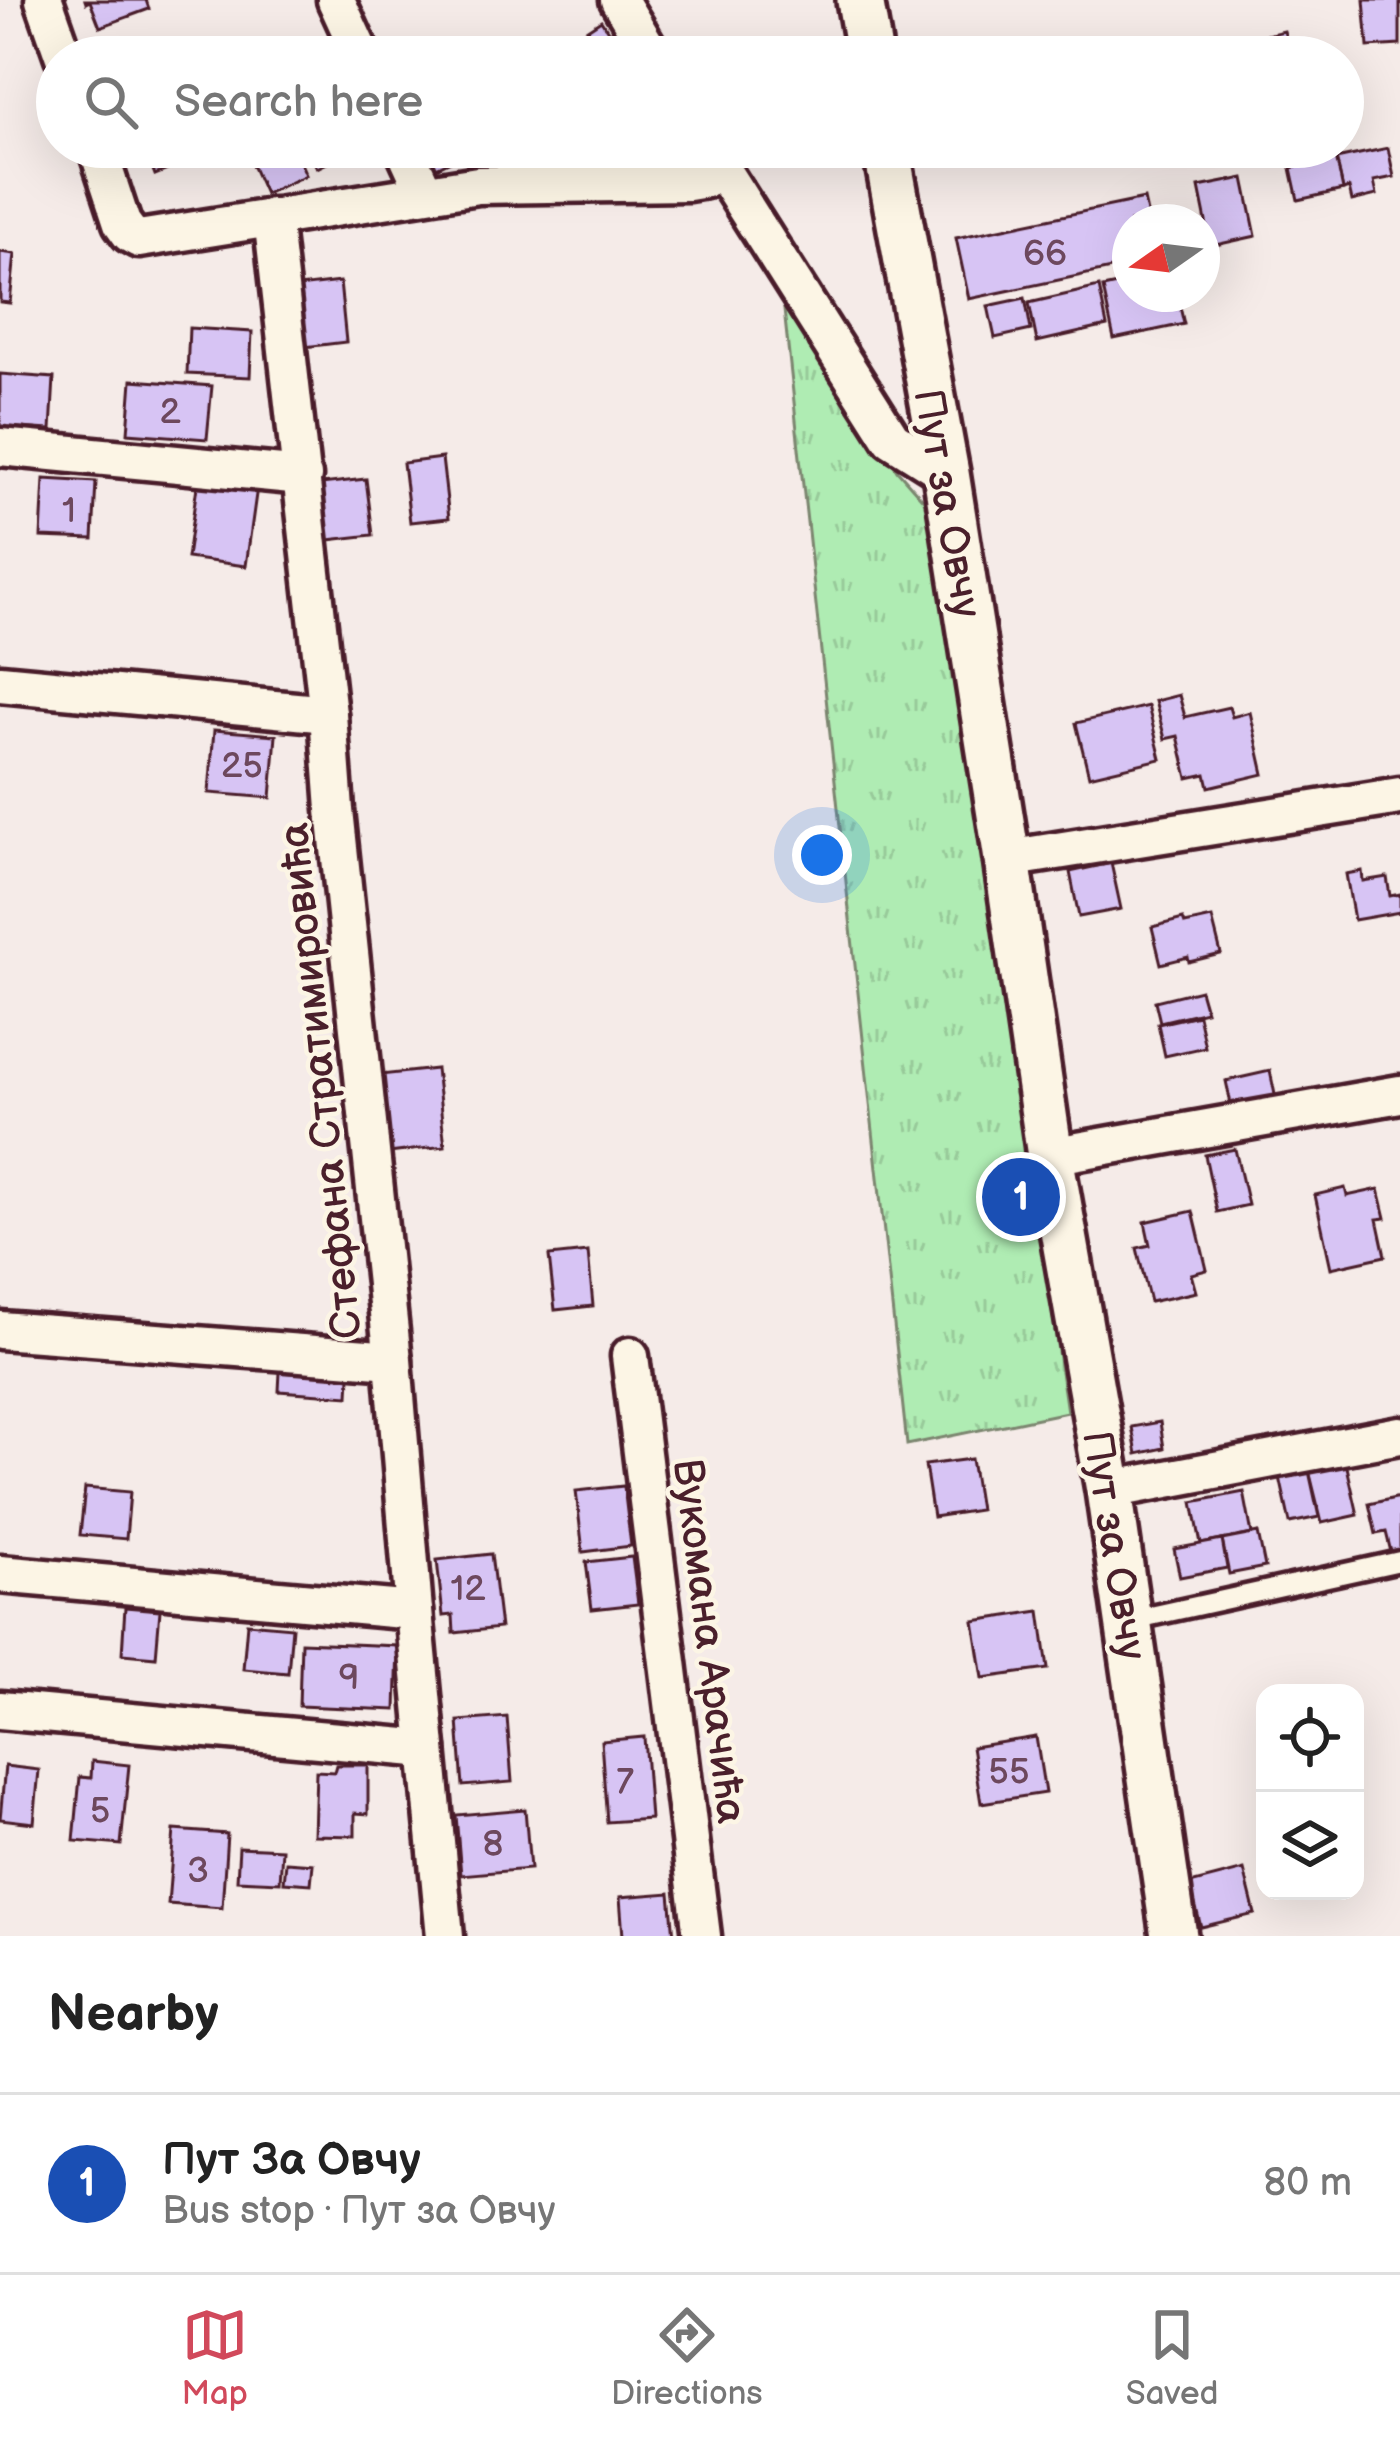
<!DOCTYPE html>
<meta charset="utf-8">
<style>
:root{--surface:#fff;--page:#f6f6f6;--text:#222;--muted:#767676;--line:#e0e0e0;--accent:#d1495b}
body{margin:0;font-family:"Balsamiq Sans",sans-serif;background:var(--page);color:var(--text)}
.controls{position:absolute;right:36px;bottom:36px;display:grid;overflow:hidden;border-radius:24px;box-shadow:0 12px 48px #0002}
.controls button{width:108px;height:108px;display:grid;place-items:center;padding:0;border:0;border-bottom:3px solid var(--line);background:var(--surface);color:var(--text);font:60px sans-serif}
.compass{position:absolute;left:1112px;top:204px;width:108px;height:108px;border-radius:50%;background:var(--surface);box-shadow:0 12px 48px #0002;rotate:256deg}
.you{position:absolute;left:822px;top:855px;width:42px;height:42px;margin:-30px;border:9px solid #fff;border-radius:50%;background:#1a73e8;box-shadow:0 0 0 18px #1a73e833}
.badge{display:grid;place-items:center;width:78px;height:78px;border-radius:50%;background:var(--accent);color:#fff;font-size:39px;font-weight:700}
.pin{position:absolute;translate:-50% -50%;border:6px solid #fff;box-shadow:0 3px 12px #0006}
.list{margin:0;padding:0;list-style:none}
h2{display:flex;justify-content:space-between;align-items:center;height:156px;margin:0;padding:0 48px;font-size:51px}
h2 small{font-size:39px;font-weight:400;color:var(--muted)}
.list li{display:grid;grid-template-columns:78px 1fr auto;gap:36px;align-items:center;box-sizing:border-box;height:180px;padding:0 48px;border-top:3px solid var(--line)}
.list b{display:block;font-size:45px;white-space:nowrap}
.list p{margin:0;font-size:39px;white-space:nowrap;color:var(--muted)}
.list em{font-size:39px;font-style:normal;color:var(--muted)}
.icon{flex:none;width:66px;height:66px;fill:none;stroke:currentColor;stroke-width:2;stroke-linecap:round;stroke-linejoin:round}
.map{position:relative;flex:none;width:1400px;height:1936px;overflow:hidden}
.search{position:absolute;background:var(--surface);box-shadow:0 12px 48px #0002;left:36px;right:36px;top:36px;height:132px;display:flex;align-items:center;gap:30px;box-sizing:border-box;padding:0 42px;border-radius:66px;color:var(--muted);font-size:45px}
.sheet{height:336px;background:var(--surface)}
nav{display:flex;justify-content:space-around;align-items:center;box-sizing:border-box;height:168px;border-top:3px solid var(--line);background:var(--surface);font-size:33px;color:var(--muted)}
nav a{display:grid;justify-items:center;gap:6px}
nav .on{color:var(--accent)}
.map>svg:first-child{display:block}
.grass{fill:url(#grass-tufts);stroke:#7c866f;stroke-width:3}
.building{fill:#d7c4f4;stroke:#4a1f2b;stroke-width:3}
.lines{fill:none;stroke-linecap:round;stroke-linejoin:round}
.service-casing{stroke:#4a1f2b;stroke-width:27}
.minor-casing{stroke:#4a1f2b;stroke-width:45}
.tertiary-casing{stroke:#4a1f2b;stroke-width:54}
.service{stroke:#fcf5e5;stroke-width:18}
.minor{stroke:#fcf5e5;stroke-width:36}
.tertiary{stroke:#fcf5e5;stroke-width:45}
.labels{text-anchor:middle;stroke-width:9;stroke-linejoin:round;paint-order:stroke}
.number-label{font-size:36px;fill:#6d485d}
.street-label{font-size:42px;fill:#4a1f2b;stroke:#fcf5e5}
</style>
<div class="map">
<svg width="1400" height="1936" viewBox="0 0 1400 1936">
<defs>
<pattern id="grass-tufts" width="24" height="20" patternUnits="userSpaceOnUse" patternTransform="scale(3)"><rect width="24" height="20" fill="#afecb3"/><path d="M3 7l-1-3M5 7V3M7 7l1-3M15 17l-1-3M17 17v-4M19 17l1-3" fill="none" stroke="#98ca9a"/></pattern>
</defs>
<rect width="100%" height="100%" fill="#f5ebe8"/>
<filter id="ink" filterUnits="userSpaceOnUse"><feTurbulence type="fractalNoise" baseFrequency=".00833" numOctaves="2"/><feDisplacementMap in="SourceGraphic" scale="24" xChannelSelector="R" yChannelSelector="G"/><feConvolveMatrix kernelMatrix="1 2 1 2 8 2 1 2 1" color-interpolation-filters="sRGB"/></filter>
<g filter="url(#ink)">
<!-- grass -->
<polygon class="grass" points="781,282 897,470 934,512 1067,1412 907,1445"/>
<!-- building -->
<g class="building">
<polygon points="85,0 146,0 149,9 100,27 90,1 86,3"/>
<polygon points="1364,0 1400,0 1400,45 1368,47"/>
<polygon points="601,20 625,57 567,57 560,47"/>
<polygon points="1284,31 1291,57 1248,57 1244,40"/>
<polygon points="1194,38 1198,57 1116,57 1115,55"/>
<polygon points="144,147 204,147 207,154 155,175"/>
<polygon points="244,147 294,147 306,175 265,194"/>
<polygon points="307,147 352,147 353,150 317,168"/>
<polygon points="421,147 477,147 477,148 432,170"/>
<polygon points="1388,148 1394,177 1374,181 1377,195 1352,201 1349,188 1343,190 1336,159"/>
<polygon points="1336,157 1343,190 1298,200 1291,168"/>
<polygon points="1244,178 1256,236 1211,246 1199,187"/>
<polygon points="1144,199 1149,222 1130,222 1130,265 969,299 956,238"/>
<polygon points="0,252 15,254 10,303 0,302"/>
<polygon points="340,282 346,342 304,347 298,287"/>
<polygon points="1130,282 1130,294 1177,294 1184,324 1114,339 1103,288"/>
<polygon points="1099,287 1107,326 1037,342 1029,303"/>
<polygon points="1025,298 1031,330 995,338 988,306"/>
<polygon points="189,328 252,332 250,377 187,374"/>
<polygon points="0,374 54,378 51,430 0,427"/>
<polygon points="132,380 212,386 207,439 128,433"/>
<polygon points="442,458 449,518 410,522 403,463"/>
<polygon points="44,479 96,482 93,539 41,537"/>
<polygon points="198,479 257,487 246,566 187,558"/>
<polygon points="366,479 373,535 328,540 321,484"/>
<polygon points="1179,695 1185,717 1229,707 1232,717 1250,712 1264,774 1209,787 1206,774 1188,778 1178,736 1165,739 1155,701"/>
<polygon points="1148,706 1161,759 1089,776 1076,723"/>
<polygon points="214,730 276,735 271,798 209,793"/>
<polygon points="1111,863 1121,909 1079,917 1070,872"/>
<polygon points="1362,871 1363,881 1387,877 1390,896 1400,894 1400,912 1354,920 1346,874"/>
<polygon points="1212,918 1221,954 1189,962 1188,957 1161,964 1152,927 1183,919 1185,924"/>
<polygon points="1200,990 1206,1011 1160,1022 1155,1001"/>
<polygon points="1198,1015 1205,1047 1165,1056 1158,1024"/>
<polygon points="436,1069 445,1146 389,1153 380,1075"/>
<polygon points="1270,1071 1277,1104 1233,1113 1226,1081"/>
<polygon points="1235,1149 1248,1205 1217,1212 1205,1155"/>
<polygon points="1345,1188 1347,1196 1379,1189 1386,1218 1377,1219 1385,1256 1331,1268 1315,1195"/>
<polygon points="1193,1211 1207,1270 1191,1274 1196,1292 1150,1302 1137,1248 1150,1245 1145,1222"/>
<polygon points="588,1252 593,1306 555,1310 549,1256"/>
<polygon points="280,1372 350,1377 349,1396 279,1391"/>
<polygon points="1160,1422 1164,1448 1137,1454 1132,1427"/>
<polygon points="1345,1458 1358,1515 1322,1523 1308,1466"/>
<polygon points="971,1459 979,1510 933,1517 925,1465"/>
<polygon points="1307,1462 1319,1517 1290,1523 1278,1468"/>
<polygon points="624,1486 631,1546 583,1552 576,1491"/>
<polygon points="85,1488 130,1492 126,1539 80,1535"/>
<polygon points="1244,1492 1252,1534 1201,1544 1193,1502"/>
<polygon points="1400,1497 1400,1550 1391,1552 1386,1532 1376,1534 1369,1504"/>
<polygon points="1258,1533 1265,1567 1229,1574 1222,1540"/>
<polygon points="1222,1540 1227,1568 1180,1577 1174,1549"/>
<polygon points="491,1554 500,1628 454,1633 453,1615 443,1616 437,1560"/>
<polygon points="632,1557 638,1604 592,1609 586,1562"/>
<polygon points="125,1607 160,1610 156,1657 122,1654"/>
<polygon points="1040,1611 1048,1669 983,1678 974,1621"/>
<polygon points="247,1623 292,1627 288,1673 243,1669"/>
<polygon points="301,1642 398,1646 396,1710 299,1706"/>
<polygon points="507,1717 512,1782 463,1786 458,1721"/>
<polygon points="644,1737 650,1819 607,1822 601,1741"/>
<polygon points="1036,1737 1045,1793 981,1803 972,1747"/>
<polygon points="92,1761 129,1765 121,1845 74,1841 80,1777 91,1778"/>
<polygon points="336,1765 368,1765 368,1814 355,1813 355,1836 314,1835 316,1771 334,1772"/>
<polygon points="5,1766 39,1770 34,1823 0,1819"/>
<polygon points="525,1809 530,1869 461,1875 456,1815"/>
<polygon points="174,1830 227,1834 222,1908 168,1904"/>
<polygon points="239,1847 282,1849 280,1882 237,1880"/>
<polygon points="286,1862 313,1864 311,1884 284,1882"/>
<polygon points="1244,1870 1255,1914 1201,1927 1190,1884"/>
<polygon points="670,1893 674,1936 623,1936 620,1897"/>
</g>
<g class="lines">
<defs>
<polyline id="service" points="1128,1621 1400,1561"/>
<g id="minor">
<polyline points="44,0 64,57"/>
<polyline points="336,0 362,57"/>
<polyline points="619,0 653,57"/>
<polyline points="97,147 122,223 130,234 139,239 478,185 688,182 706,179 721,170"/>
<polyline points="404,147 425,193"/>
<polyline points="707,147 892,439 946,473"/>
<polyline points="272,217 328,714 335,810 393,1360 414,1611 445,1936"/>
<polyline points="0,447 303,476"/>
<polyline points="0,683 328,714"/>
<polyline points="1007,859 1400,796"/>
<polyline points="1050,1156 1400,1094"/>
<polyline points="0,1330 393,1360"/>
<polyline points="630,1356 702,1936"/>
<polyline points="1109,1490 1400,1435"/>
<polyline points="0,1574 414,1611"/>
<polyline points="0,1710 427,1749"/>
</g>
<g id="tertiary">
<polyline points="860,0 870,57"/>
<polyline points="886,147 946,473 1007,859 1050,1156 1109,1490 1174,1936"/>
</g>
</defs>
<!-- service casing -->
<use href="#service" class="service-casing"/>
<!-- minor casing -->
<use href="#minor" class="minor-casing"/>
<!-- tertiary casing -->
<use href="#tertiary" class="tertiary-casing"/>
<!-- service -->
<use href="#service" class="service"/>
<!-- minor -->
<use href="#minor" class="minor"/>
<!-- tertiary -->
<use href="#tertiary" class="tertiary"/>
</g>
</g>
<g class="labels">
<!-- number labels -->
<g class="number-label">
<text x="1045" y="265">66</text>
<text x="170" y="423">2</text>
<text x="69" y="522">1</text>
<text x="242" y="777">25</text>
<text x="468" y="1600">12</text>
<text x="349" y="1689">9</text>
<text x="1009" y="1783">55</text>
<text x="625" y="1793">7</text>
<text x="100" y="1822">5</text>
<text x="493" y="1855">8</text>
<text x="198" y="1882">3</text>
</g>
<!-- street labels -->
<g class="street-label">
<text transform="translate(949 503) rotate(80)" y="15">Пут за Овчу</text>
<text transform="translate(319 1081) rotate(-96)" y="15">Стефана Стратимировића</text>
<text transform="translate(1116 1545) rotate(81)" y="15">Пут за Овчу</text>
<text transform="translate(711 1641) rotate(83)" y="15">Вукомана Арачића</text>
</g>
</g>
</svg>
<div class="controls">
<button><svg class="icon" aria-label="locate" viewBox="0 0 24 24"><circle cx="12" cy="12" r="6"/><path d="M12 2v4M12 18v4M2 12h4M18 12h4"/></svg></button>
<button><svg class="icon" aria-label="layers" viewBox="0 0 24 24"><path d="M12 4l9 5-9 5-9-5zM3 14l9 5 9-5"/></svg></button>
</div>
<svg class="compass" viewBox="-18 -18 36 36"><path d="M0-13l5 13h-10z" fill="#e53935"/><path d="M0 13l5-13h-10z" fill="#767676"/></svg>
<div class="you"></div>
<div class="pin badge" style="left:1021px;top:1197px;background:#1a4fb4">1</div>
<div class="search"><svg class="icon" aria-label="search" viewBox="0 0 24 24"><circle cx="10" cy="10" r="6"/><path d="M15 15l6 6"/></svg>Search here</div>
</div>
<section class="sheet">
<h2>Nearby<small></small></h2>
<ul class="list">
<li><span class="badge" style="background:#1a4fb4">1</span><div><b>Пут За Овчу</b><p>Bus stop · Пут за Овчу</p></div><em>80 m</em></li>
</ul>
</section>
<nav>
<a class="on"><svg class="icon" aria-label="map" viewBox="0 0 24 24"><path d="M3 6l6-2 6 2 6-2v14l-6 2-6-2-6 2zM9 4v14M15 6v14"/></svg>Map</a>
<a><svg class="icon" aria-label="directions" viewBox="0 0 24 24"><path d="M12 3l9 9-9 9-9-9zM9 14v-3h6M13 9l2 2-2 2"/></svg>Directions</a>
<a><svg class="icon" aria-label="saved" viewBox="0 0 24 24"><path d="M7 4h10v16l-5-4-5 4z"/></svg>Saved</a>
</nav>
